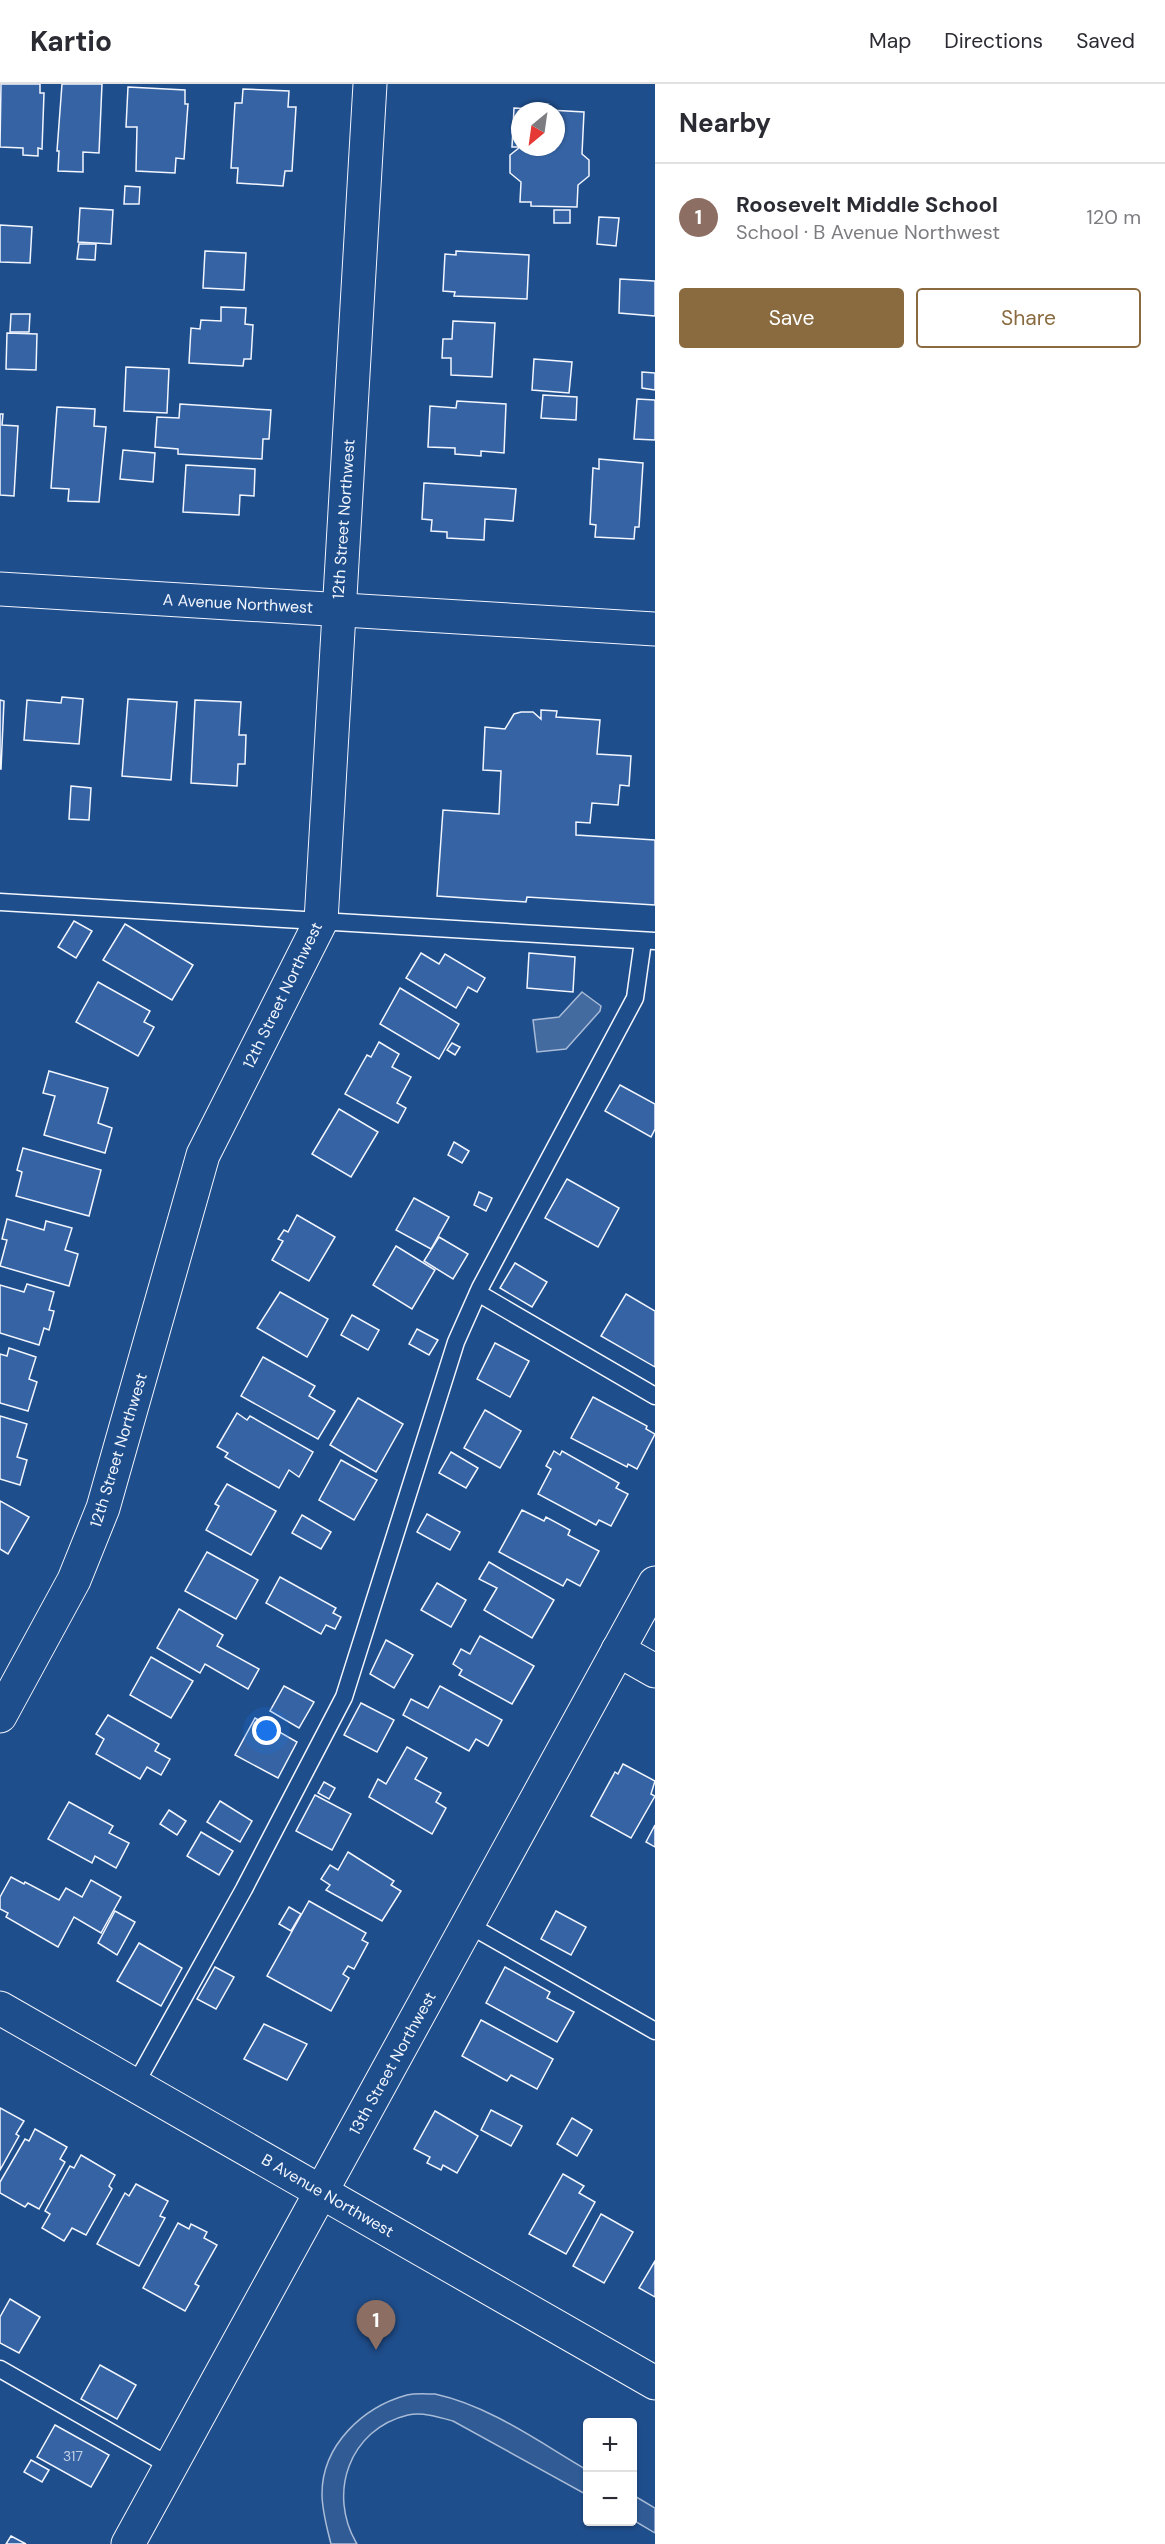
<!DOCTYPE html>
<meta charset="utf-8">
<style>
:root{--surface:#fff;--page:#f2f2f3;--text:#2b2b33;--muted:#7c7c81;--line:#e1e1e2;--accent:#8a6a3f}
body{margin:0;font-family:"DM Sans",sans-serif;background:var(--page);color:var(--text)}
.controls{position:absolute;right:18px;bottom:18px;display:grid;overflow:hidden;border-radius:6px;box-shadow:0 2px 4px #0004}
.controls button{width:54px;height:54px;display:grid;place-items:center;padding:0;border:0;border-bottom:2px solid var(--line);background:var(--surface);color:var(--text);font:30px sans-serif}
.compass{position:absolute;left:511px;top:18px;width:54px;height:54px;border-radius:50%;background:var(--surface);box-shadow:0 2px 4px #0004;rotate:209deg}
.you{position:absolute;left:267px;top:1647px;width:21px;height:21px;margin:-15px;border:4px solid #fff;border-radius:50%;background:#1a73e8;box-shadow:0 0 0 9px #1a73e833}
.badge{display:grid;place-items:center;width:39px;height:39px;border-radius:50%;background:var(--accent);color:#fff;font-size:20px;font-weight:700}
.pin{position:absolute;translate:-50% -50px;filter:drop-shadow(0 2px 3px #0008)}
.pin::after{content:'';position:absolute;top:32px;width:21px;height:18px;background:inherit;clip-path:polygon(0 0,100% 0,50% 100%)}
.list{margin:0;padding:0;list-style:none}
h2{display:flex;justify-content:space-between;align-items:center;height:78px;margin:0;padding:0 24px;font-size:26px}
h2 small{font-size:20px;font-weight:400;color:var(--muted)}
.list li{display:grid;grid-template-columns:39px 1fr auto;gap:18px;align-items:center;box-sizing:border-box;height:108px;padding:0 24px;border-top:2px solid var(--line)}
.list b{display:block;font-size:22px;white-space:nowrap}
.list p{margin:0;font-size:20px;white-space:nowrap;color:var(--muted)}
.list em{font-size:20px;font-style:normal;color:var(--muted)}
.actions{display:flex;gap:12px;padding:18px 24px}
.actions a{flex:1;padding:14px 0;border:2px solid var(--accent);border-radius:6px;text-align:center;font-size:21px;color:var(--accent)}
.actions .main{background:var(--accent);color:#fff}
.map{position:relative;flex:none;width:655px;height:2460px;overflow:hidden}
header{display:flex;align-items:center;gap:36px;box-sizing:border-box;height:84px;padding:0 30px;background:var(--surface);border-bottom:2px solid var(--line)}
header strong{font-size:28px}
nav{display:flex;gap:33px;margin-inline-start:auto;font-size:21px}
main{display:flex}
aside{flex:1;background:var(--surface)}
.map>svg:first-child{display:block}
.green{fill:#305b95;stroke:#a8bbd7;stroke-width:1.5}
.water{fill:#446ba0;stroke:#a8bbd7;stroke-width:1.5}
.building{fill:#3563a3;stroke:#f2f6ff;stroke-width:1.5;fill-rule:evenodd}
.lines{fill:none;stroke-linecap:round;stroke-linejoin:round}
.lane-casing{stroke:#f2f6ff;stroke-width:19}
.street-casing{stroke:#f2f6ff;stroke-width:35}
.lane{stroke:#1f4e8c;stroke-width:16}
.street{stroke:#1f4e8c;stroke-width:33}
.labels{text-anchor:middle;stroke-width:4.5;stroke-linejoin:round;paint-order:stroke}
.number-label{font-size:14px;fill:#c3d1e8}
.street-label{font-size:16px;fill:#f2f6ff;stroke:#1f4e8c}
</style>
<header>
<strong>Kartio</strong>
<nav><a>Map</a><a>Directions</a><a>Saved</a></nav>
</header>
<main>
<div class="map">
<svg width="655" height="2460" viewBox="0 0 655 2460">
<rect width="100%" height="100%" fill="#1f4e8c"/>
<!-- green -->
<g class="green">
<path d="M435,2310C490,2322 539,2358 587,2386V2411L453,2337C439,2333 423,2328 408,2331C349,2345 327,2410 357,2460H331C327,2444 322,2427 322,2410C322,2361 363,2323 407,2311C416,2309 426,2310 435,2310Z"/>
<polygon points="633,2411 655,2424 655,2449 633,2436"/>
</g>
<!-- water -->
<polygon class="water" points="582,908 601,922 600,927 566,965 537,968 533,936 559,933"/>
<!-- building -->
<g class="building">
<polygon points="1,0 40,0 40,9 44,9 42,65 38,64 38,72 23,71 23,64 0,63"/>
<polygon points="62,0 102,0 99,69 83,68 83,88 58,87 59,67 57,67"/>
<polygon points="128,3 185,6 185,20 188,20 184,75 176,74 175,89 136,87 137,43 126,43"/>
<polygon points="243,5 289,7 288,23 296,23 292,87 285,87 283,102 237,99 238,84 231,84 235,19 242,19"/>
<path d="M514,24L584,28L582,70L589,76V92L578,101L577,123L531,122V118H520L521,98L510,89V71L520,63H512ZM520,27H556V63H520Z"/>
<polygon points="125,102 140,103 139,120 124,120"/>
<polygon points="80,124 113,126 111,160 78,158"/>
<rect x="554" y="126" width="16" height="13"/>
<polygon points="599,133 619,134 616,162 597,160"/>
<polygon points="0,141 32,143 30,179 0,178"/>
<polygon points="79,160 96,160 95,176 77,175"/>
<polygon points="205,167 246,169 244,206 203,204"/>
<polygon points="456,167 529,171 527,215 454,212 455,208 443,207 445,170 456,171"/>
<polygon points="620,195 655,197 655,232 619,229"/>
<polygon points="221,223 246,224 245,240 253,241 251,275 244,275 243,282 189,279 191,244 200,245 201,236 221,237"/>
<polygon points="11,230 30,230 29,248 10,248"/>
<polygon points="453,237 495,239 492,293 451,291 451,274 442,274 443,255 452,255"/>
<polygon points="7,249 37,250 36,286 6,285"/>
<polygon points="534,275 572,278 569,309 532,306"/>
<polygon points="126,283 169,285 167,329 124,327"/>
<polygon points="642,288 655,289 655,306 642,304"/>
<polygon points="543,311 577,313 576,336 541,334"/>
<polygon points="637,315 655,316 655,356 634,355"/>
<polygon points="457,317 506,320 504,369 481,367 481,372 455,370 455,364 428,363 430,322 456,324"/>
<polygon points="180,320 271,326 269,355 263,355 262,375 178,370 178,365 155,363 157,333 179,334"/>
<polygon points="57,323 95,325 94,342 106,343 99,418 68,417 69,405 51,404"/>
<polygon points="0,330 3,330 2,341 18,342 14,412 0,411"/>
<polygon points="123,366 155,369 153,398 120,395"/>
<polygon points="599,375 643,379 639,443 635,443 634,455 595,453 596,441 590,440 593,384 599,385"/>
<polygon points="186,381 255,385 254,412 240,411 239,431 183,428"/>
<polygon points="424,399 516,405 513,437 485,435 484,456 447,454 447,448 431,447 432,436 422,435"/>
<polygon points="62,613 83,615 79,660 24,656 27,616 61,619"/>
<polygon points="128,615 177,618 171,696 122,692"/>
<polygon points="0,616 4,617 1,685 0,685"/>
<polygon points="195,616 241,618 239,651 246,651 245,680 238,680 237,702 191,699"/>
<polygon points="541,626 557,627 556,633 600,636 597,670 631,672 629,702 620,701 618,721 592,719 590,739 576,738 576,751 655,756 655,821 527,813 526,818 437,812 443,726 499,730 501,687 483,686 485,643 505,645 514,630 521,628 533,628 541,635"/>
<polygon points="71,702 91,704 89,736 69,735"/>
<polygon points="74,837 92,847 76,874 58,863"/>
<polygon points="125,840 193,881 172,916 103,876"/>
<polygon points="421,869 439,880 445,870 485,894 477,908 468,903 456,924 406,894"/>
<polygon points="529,869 575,873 573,908 527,904"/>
<polygon points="98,898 150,927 144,938 154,943 138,972 76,938"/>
<polygon points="400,904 459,940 439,975 380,940"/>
<polygon points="379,958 399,970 392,983 411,993 397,1019 406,1024 398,1039 345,1010 367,971 371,973"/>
<polygon points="452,959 460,963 455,971 447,966"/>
<polygon points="49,987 108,1004 98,1039 112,1044 105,1069 44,1051 55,1012 43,1009"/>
<polygon points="620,1001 655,1020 655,1045 651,1053 605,1027"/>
<polygon points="339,1025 378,1048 351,1093 312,1070"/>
<polygon points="454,1058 469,1067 462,1079 448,1071"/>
<polygon points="23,1064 101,1086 89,1132 16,1112 22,1088 17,1086"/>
<polygon points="567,1095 619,1124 598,1163 545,1134"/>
<polygon points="479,1108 492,1114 486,1127 474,1121"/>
<polygon points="414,1114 449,1133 431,1165 396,1146"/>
<polygon points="297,1131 335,1153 309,1197 272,1176 283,1157 278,1155 284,1146 288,1148"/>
<polygon points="7,1135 44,1146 46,1137 72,1144 65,1166 78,1170 69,1202 0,1182 7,1156 2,1155"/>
<polygon points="439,1153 468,1170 453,1195 424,1177"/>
<polygon points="396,1162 435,1186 412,1225 373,1201"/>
<polygon points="515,1179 547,1198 532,1223 500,1204"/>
<polygon points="27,1200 54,1208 49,1226 54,1227 49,1246 44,1244 39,1261 0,1249 0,1201 24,1208"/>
<polygon points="280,1208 328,1235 307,1273 257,1244"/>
<polygon points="626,1210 655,1227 655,1283 601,1252"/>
<polygon points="352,1231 379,1246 368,1266 341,1251"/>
<polygon points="417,1245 438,1256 429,1271 409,1260"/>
<polygon points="495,1259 529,1277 510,1313 477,1295"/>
<polygon points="9,1264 36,1273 29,1295 37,1298 28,1327 0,1319 0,1270 7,1272"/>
<polygon points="263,1273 315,1302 309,1312 335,1327 318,1355 241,1312"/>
<polygon points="593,1313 647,1342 646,1345 655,1350 637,1385 628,1380 627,1383 571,1354"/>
<polygon points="358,1314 403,1340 376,1388 330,1361"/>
<polygon points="485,1326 521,1347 500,1384 464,1364"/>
<polygon points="237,1329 247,1336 250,1332 313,1368 299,1393 289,1386 279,1404 225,1373 228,1369 217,1363"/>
<polygon points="0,1332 27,1340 17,1373 27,1376 20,1401 0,1395"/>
<polygon points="554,1367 560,1371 562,1367 619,1399 616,1404 628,1410 611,1442 599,1436 596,1441 538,1410 551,1385 546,1382"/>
<polygon points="451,1368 478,1384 466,1404 439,1389"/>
<polygon points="341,1376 377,1396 354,1436 319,1416"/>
<polygon points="227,1400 276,1427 251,1471 206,1446 219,1422 215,1420"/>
<polygon points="0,1417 29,1433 8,1470 0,1465"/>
<polygon points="522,1426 544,1437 546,1433 570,1446 568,1451 599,1467 580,1502 567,1495 563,1502 499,1468"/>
<polygon points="427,1430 460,1448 450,1466 417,1448"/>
<polygon points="302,1431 331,1448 321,1465 292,1449"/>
<polygon points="207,1468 258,1496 236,1535 185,1507"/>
<polygon points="489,1478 554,1516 532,1554 484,1526 497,1504 479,1495"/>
<polygon points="280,1493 336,1524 333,1529 341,1533 335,1545 326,1541 321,1550 266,1519"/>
<polygon points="437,1499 466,1516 451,1543 421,1526"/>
<polygon points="179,1525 223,1551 217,1562 259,1585 248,1605 205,1580 200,1589 157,1564"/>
<polygon points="480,1552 534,1582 512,1620 459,1591 462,1586 453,1580 461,1565 470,1570"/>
<polygon points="386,1556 413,1571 394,1604 370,1590"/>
<polygon points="151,1573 193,1597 171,1634 130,1611"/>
<polygon points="284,1602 314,1618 299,1644 270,1627"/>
<polygon points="440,1602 502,1636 488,1662 476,1655 469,1667 403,1631 411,1615 428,1624"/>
<polygon points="361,1619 394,1636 377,1668 344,1651"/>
<polygon points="108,1631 159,1660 155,1667 170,1675 161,1691 147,1683 140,1695 96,1670 104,1655 96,1650"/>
<polygon points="255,1634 297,1658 278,1694 235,1671"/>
<polygon points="407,1663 427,1674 415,1695 441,1709 436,1718 446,1724 432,1750 369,1713 378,1695 386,1700"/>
<polygon points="623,1680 655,1697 651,1710 655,1712 631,1754 591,1732 615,1688 618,1690"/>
<polygon points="324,1698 335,1704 329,1715 318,1709"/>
<polygon points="315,1711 351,1730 332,1766 296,1747"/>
<polygon points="220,1717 252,1737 240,1758 207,1738"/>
<polygon points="69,1718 113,1742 109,1749 129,1759 116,1784 95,1772 92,1779 48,1755"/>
<polygon points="169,1726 186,1737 177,1751 160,1740"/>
<polygon points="655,1741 655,1763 646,1758"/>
<polygon points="201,1748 233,1767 219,1791 187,1772"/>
<polygon points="348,1768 394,1797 391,1801 401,1807 382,1837 326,1806 330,1801 321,1795 330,1781 338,1786"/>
<polygon points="11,1793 24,1800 25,1798 59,1816 66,1804 82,1813 91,1796 121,1813 101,1849 74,1833 58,1863 6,1833 8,1829 0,1825 0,1813"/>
<polygon points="309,1817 366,1849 362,1856 368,1859 354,1885 348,1882 343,1890 349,1894 331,1927 267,1892"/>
<polygon points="289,1823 301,1830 291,1847 279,1840"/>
<polygon points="115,1827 135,1838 117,1871 98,1859"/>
<polygon points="556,1827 586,1843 571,1871 541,1855"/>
<polygon points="139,1859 182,1884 161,1922 117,1897"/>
<polygon points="215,1883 234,1893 216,1925 197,1915"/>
<polygon points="505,1883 550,1908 547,1914 574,1928 557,1958 486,1919"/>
<polygon points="481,1936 553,1975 537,2005 511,1991 507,1997 462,1972"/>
<polygon points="264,1940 307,1960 287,1996 244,1975"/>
<polygon points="0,2024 24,2037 16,2050 19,2052 0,2086"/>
<polygon points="491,2026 522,2042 511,2062 481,2046"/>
<polygon points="435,2027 478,2052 457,2089 443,2081 441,2086 427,2079 430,2073 414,2065"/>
<polygon points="572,2034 592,2046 577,2072 557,2060"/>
<polygon points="35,2045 67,2063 60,2075 65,2078 39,2125 28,2119 25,2123 0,2109 0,2098 25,2055 29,2057"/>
<polygon points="81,2071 115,2091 109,2102 112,2105 86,2151 72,2144 64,2157 42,2144 50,2130 45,2127 70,2082 74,2084"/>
<polygon points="563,2090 584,2102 579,2109 595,2118 566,2170 529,2150"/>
<polygon points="136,2100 168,2117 160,2132 165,2134 139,2182 97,2160 125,2109 129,2112"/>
<polygon points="601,2130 633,2148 604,2199 573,2182"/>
<polygon points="178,2139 189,2145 191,2140 207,2148 204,2154 217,2161 195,2200 199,2202 185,2227 143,2204"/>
<polygon points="655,2177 655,2213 639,2204"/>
<polygon points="10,2215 40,2233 19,2269 0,2259 0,2233"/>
<polygon points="100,2281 136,2301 117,2335 81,2315"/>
<polygon points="55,2341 109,2371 91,2403 37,2373"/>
<polygon points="31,2376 49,2386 42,2398 24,2388"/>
<polygon points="11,2452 26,2460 6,2460"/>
</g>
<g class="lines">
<defs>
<g id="lane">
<polyline points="0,818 655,857"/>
<polyline points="478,1209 655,1312"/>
<polyline points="469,1841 655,1947"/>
<polyline points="135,2001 244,1805 344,1613 456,1258 480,1204 635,914 643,857"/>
<polyline points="0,2285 170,2382"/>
</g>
<g id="street">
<polyline points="0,505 655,545"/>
<polyline points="618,1566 655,1587"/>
<polyline points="0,1632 74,1496 103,1424 203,1071 321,837 370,0"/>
<polyline points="0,1924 655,2299"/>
<polyline points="128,2460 655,1499"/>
</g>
</defs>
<!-- lane casing -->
<use href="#lane" class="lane-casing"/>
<!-- street casing -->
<use href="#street" class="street-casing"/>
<!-- lane -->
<use href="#lane" class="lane"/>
<!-- street -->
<use href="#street" class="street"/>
</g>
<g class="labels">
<!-- number labels -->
<g class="number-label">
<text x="73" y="2377">317</text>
</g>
<!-- street labels -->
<g class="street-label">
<text transform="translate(343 435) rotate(-86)" y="6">12th Street Northwest</text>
<text transform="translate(238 519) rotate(3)" y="6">A Avenue Northwest</text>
<text transform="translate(282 911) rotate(-64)" y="6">12th Street Northwest</text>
<text transform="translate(118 1366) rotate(-73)" y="6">12th Street Northwest</text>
<text transform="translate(392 1979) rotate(-61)" y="6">13th Street Northwest</text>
<text transform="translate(328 2111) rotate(30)" y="6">B Avenue Northwest</text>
</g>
</g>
</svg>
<div class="controls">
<button>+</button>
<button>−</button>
</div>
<svg class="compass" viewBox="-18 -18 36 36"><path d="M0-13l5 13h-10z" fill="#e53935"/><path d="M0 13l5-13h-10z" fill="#7c7c81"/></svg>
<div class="you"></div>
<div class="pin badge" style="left:376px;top:2266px;background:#8d6e63">1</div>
</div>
<aside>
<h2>Nearby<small></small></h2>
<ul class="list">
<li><span class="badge" style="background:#8d6e63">1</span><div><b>Roosevelt Middle School</b><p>School · B Avenue Northwest</p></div><em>120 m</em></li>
</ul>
<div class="actions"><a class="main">Save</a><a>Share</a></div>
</aside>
</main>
